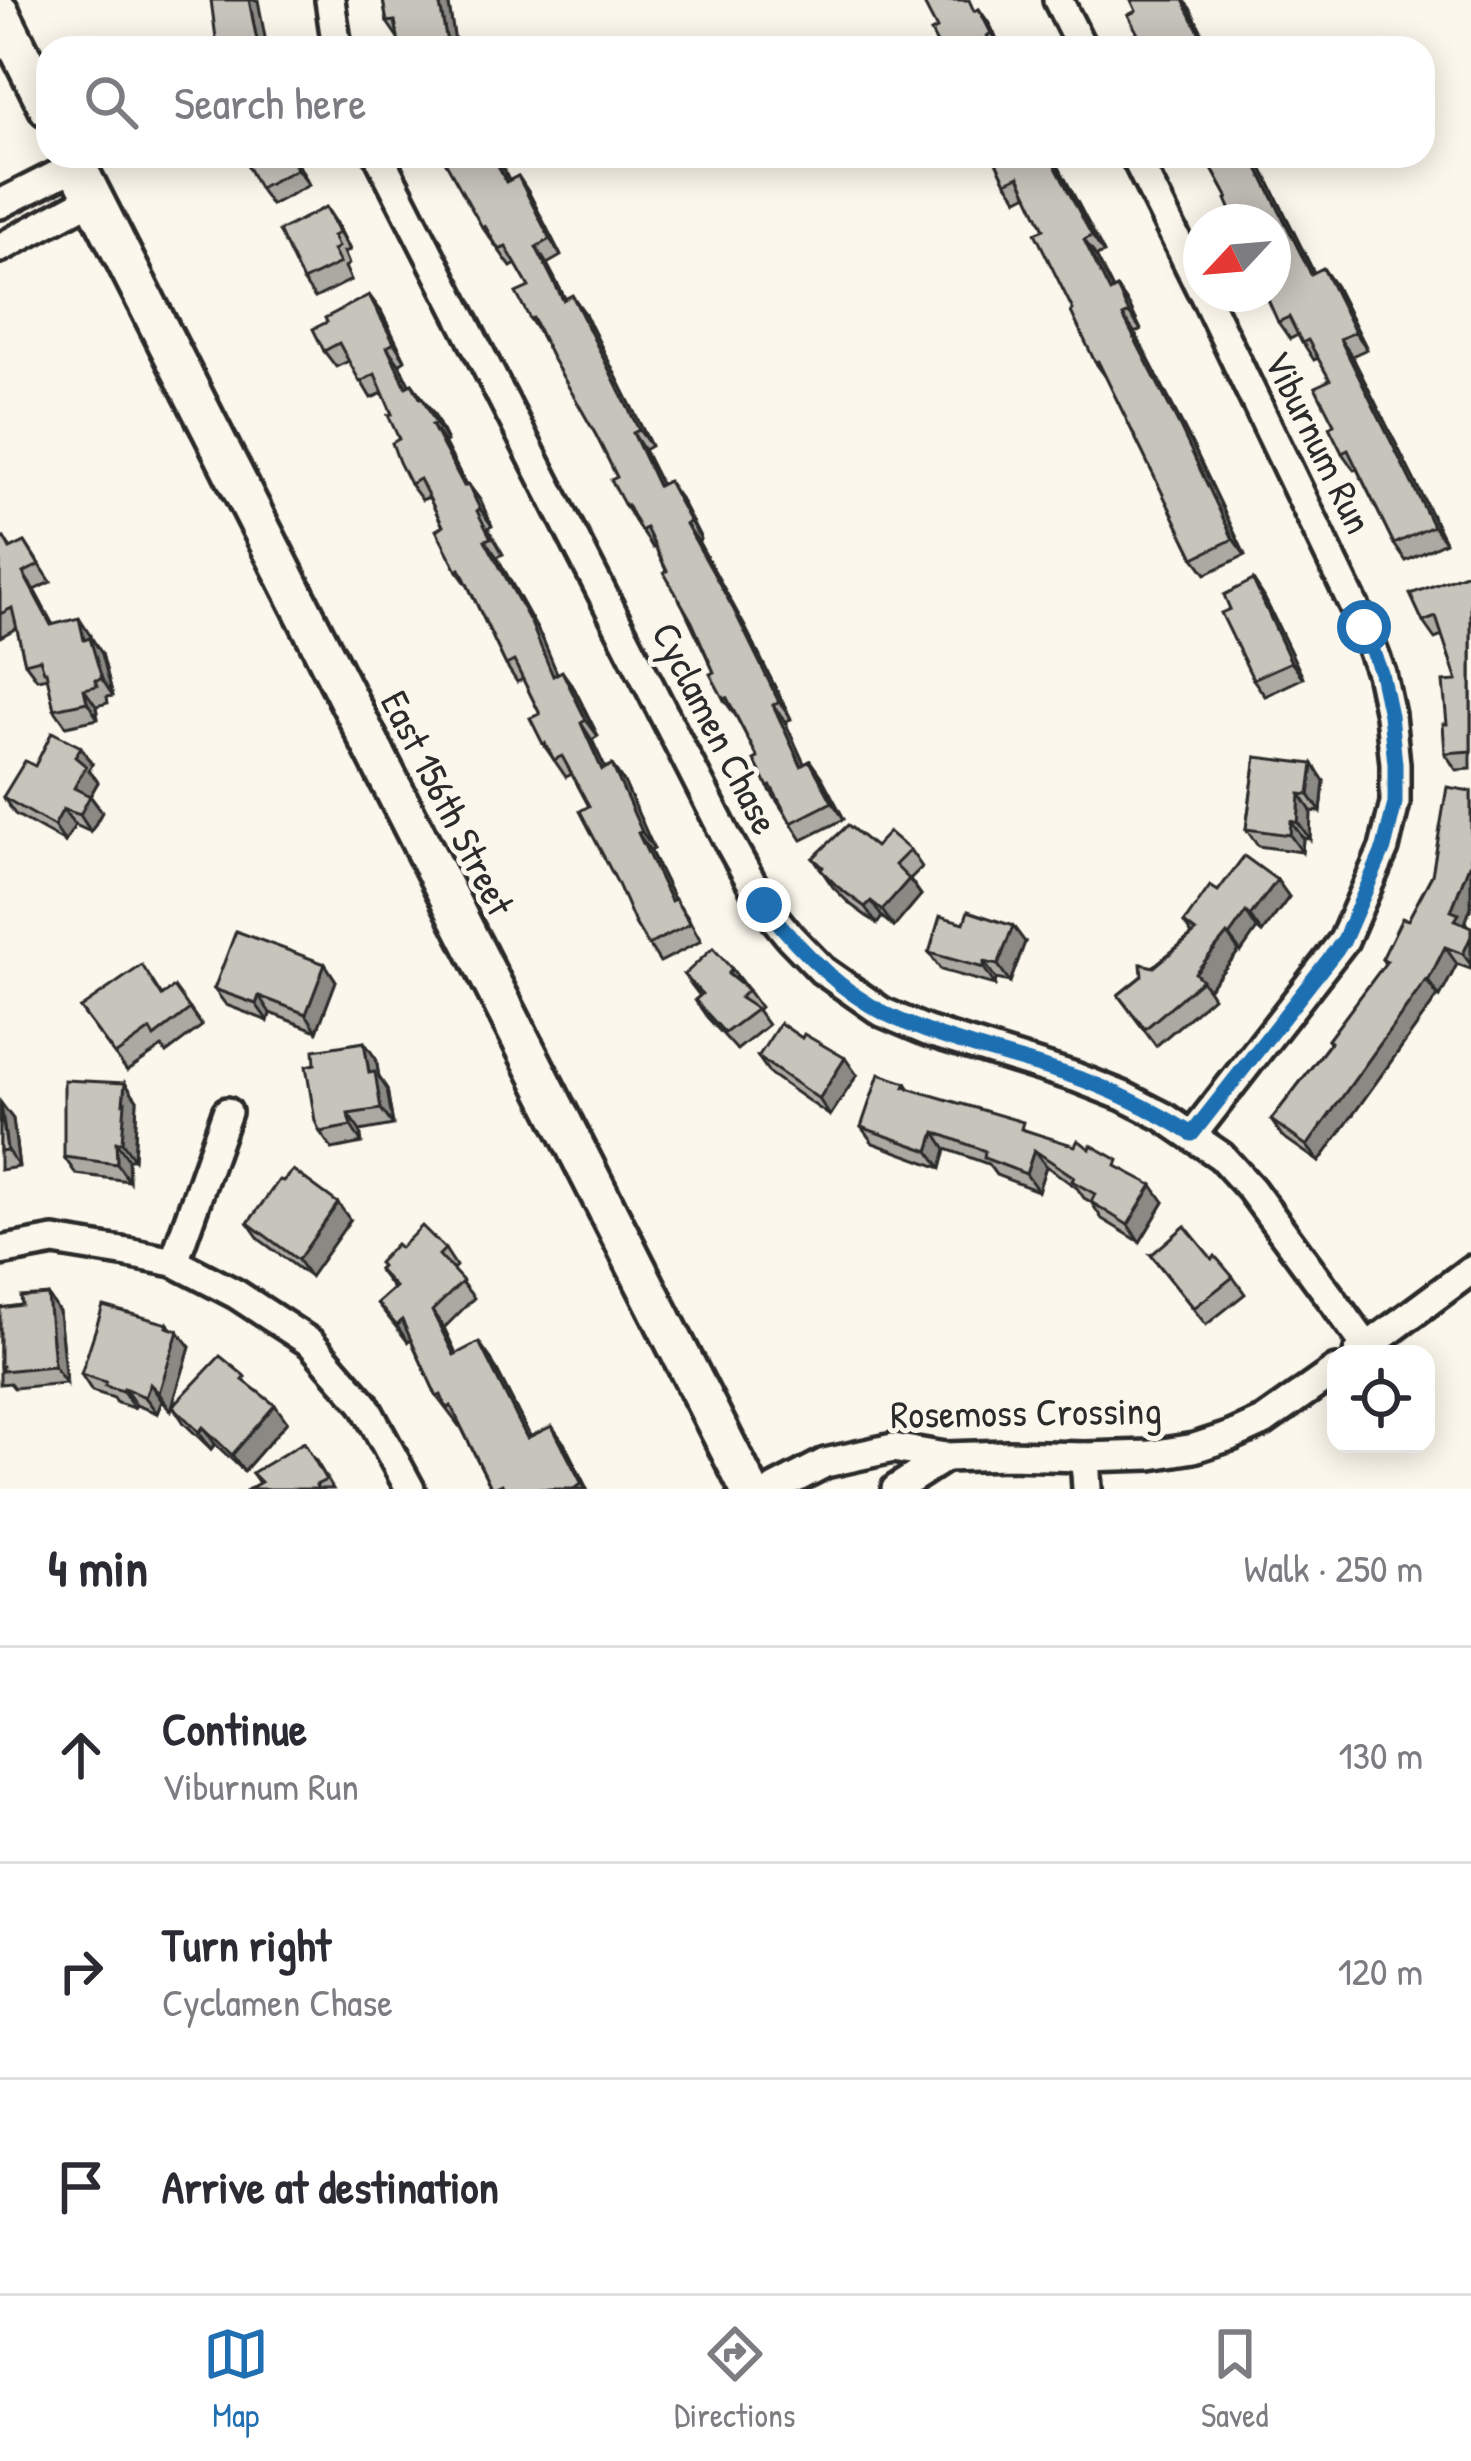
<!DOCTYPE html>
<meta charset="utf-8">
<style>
:root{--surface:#fff;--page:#f2f2f3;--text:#2b2b33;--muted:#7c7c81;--line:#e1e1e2;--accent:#1f6fb2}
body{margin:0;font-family:"Patrick Hand",sans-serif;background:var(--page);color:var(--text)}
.controls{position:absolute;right:36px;bottom:36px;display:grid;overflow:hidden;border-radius:24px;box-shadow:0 6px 30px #0003}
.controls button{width:108px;height:108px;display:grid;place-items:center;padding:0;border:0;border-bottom:3px solid var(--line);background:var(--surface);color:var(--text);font:60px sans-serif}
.compass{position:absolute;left:1183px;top:204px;width:108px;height:108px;border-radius:50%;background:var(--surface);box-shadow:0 6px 30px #0003;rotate:244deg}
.stop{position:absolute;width:36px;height:36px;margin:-27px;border:9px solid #1f6fb2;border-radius:50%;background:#fff}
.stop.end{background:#1f6fb2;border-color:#fff;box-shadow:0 3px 12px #0008}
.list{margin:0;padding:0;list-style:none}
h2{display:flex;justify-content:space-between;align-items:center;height:156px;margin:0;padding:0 48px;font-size:51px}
h2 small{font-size:39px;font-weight:400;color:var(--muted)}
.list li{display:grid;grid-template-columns:78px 1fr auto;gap:36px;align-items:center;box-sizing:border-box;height:216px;padding:0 48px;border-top:3px solid var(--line)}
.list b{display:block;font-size:45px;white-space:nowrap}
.list p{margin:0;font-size:39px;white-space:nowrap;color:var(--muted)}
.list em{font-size:39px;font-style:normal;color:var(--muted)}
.icon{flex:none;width:66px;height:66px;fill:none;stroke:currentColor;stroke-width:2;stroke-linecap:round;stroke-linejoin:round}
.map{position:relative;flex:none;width:1471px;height:1489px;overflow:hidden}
.search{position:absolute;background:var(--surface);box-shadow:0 6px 30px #0003;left:36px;right:36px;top:36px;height:132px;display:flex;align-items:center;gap:30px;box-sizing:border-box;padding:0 42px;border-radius:36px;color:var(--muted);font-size:45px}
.sheet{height:804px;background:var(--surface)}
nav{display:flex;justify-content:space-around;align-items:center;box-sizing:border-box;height:168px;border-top:3px solid var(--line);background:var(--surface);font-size:33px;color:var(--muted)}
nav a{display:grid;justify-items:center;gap:6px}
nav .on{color:var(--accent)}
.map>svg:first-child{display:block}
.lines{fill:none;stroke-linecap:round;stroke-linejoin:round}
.street-casing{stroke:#2b2b2b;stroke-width:36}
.secondary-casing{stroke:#2b2b2b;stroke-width:45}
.street{stroke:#fbf7ec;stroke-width:27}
.secondary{stroke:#fbf7ec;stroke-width:36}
.wall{fill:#aba9a2;stroke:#2b2b2b;stroke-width:3}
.shaded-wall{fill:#8b8984;stroke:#2b2b2b;stroke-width:3}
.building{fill:#c7c4bc;stroke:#2b2b2b;stroke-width:3}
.route{stroke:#1f6fb2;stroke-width:15}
.labels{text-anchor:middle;stroke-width:10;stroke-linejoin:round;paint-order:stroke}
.street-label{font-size:39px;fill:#2b2b2b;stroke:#fbf7ec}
</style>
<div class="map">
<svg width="1471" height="1489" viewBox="0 0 1471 1489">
<rect width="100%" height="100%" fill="#fbf7ec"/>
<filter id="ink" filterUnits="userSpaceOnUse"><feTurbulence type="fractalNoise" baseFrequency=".00833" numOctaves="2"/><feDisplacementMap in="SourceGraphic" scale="24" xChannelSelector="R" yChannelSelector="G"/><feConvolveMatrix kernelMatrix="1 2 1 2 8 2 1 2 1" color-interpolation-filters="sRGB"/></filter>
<g filter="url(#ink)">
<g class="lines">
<defs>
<g id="street">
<polyline points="330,0 337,48"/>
<polyline points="1058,0 1082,48"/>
<polyline points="379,156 728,840 764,905 790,937 822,970 882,1012 927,1031 1075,1077 1123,1096 1164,1117 1221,1156 1251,1189 1367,1347"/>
<polyline points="1135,156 1201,289"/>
<polyline points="0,204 77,165"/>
<polyline points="0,248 93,198"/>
<polyline points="1193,1134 1344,940 1384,848 1395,803 1395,764 1390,715 1381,673 1364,627 1204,294"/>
<polyline points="0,1251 54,1241 128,1253 174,1262 236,1294 311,1343 364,1404 410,1489"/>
<polyline points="174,1262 227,1112"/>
<polyline points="1358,1354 1471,1270"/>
<polyline points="1085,1457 1087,1489"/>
<polyline points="775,1489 825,1463 893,1448 945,1457 1007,1455 1085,1457 1151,1455 1194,1448 1231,1436 1264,1421 1336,1370"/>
<polyline points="896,1489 945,1457"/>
</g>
<g id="secondary">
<polyline points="0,12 48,108"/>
<polyline points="72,156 749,1489"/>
</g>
</defs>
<!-- street casing -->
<use href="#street" class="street-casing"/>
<!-- secondary casing -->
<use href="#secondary" class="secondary-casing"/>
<!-- street -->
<use href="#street" class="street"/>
<!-- secondary -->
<use href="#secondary" class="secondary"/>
</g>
<!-- wall -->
<g class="wall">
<polygon points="383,0 448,0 456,48 400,48 398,38 387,22"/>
<polygon points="979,9 990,25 1001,48 939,48"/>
<polygon points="294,156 309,185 271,205 259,188"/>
<polygon points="497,156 509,181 518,176 529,193 561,256 547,264 565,299 584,312 651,446 644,450 661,484 680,498 701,539 698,541 745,627 791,719 785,722 804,764 810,761 822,778 844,819 802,840 768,787 758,758 736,716 724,700 714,672 655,547 653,548 625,506 617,477 596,435 541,336 530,319 529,287 516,264 511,267 482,227"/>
<polygon points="993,156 1053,156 1104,253 1096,256 1113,290 1117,288 1129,305 1141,330 1135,333 1193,446 1245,555 1206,574 1194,558 1106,377 1095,362 1073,310 1044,229 1028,194 1018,199 1006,182"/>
<polygon points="1205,156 1256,156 1314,273 1335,285 1367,349 1352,356 1445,542 1406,561 1394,544 1357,469 1354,470 1342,453 1334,424 1330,380 1318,358 1314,360 1298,335 1290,339 1278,322 1273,294 1228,198"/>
<polygon points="337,224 350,250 344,252 349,264 345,267 351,280 315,298 303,281"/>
<polygon points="381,311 405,360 399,364 409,385 412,384 434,414 447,441 444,442 466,485 468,484 480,500 492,526 488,528 503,554 497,557 543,640 557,674 574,688 598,736 592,740 605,768 612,765 624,782 654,849 650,850 674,899 687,916 701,941 660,962 635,923 589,806 572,774 566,777 543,744 540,714 523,679 517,682 506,665 468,586 457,571 443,526 429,497 422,500 410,484 392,414 383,393 371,398 349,361 336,367 324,351"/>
<polygon points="4,538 11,549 25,542 51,582 34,590 53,625 91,635 92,640 102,654 113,696 107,697 108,703 96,706 98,719 66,726 54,709 48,677 37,679 25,663 17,628 0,637 0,540"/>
<polygon points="1471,572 1471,769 1456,770 1445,753 1447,724 1457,681 1442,636 1435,639 1423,622"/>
<polygon points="1253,580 1264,597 1303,678 1265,696 1253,679 1230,609"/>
<polygon points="1256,757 1324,781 1321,812 1311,811 1310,839 1303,838 1302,852 1258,846 1246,829"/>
<polygon points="92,764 89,770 98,782 90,796 102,812 91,832 75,825 65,842 15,814 3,797 35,766"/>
<polygon points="1471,791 1471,907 1465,923 1471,927 1471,969 1457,964 1440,997 1438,996 1319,1162 1282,1136 1271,1120 1330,1043 1328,1040 1385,964 1382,959 1408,920 1432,875"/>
<polygon points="875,847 910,850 922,867 910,879 921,895 894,927 882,917 877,924 850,904 833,887 813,858"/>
<polygon points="1277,880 1289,897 1262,933 1257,929 1241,952 1239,951 1208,989 1213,997 1156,1046 1118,995 1192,935 1184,923 1218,891"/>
<polygon points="1025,942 1010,982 996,979 995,985 941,970 929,953"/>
<polygon points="325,964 336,981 317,1031 270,1013 268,1021 226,1005 214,989"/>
<polygon points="684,975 744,985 760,1007 757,1010 768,1025 737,1050 707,1017 695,1000 700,996"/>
<polygon points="162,995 190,1009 202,1026 166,1053 162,1047 127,1071 80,1008"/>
<polygon points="364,1042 376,1059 379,1077 387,1089 393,1125 360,1131 362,1143 332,1149 320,1132 315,1064"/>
<polygon points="758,1057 857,1075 830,1116 770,1074"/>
<polygon points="125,1083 137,1100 134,1159 128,1159 129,1181 76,1174 64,1157"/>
<polygon points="906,1083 910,1089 1030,1132 1126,1171 1164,1202 1140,1242 1102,1219 1091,1202 1084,1198 1077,1188 1046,1166 1038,1191 996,1175 988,1164 946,1149 941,1168 873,1143 861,1127"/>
<polygon points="0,1103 13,1119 19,1167 0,1170"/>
<polygon points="350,1220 310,1277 260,1240 248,1223"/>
<polygon points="400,1248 445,1249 456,1266 452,1270 474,1298 444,1328 456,1354 491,1359 530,1436 564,1443 587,1489 492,1489 460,1425 459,1426 437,1397 411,1340 408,1342 377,1303 393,1289 378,1269"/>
<polygon points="1151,1255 1233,1277 1245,1294 1206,1325"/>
<polygon points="48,1295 59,1312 66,1383 14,1388 10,1383 0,1384 0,1308 22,1305"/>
<polygon points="171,1329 190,1347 171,1410 162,1401 157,1413 136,1405 134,1408 117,1403 114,1398 92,1391 81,1374"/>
<polygon points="254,1389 287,1422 244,1471 215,1444 211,1449 184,1423 173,1406"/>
<polygon points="315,1459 333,1489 249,1489 259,1483 252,1473"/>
</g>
<!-- shaded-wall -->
<g class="shaded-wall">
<polygon points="249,0 258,0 267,48 262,48 257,41"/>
<polygon points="439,0 448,0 456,48 448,48"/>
<polygon points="1183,0 1190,8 1210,48 1207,48"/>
<polygon points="979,9 990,25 1001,48 991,33"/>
<polygon points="291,156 294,156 309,185 297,169"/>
<polygon points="493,156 497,156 518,199 506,182"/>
<polygon points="1050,156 1053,156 1104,253 1092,236"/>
<polygon points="1252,156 1256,156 1323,291 1311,274"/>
<polygon points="518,176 529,193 561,256 550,239"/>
<polygon points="326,207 337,224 350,250 339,233"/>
<polygon points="1084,240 1096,256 1122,308 1110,292"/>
<polygon points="536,247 547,264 575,317 563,300"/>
<polygon points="1323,268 1335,285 1367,349 1355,332"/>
<polygon points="1117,288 1129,305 1141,330 1129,313"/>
<polygon points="369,295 381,311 405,360 394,343"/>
<polygon points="572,295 584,312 651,446 639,430"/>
<polygon points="1123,316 1135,333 1193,446 1245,555 1233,539"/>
<polygon points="1340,339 1352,356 1445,542 1433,526"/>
<polygon points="387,347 399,364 418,403 406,387"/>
<polygon points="412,384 434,414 447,441 436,424"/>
<polygon points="432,425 444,442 475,503 464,486"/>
<polygon points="633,433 644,450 670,502 658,486"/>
<polygon points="668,481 680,498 701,539 690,522"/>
<polygon points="468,484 480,500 492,526 480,509"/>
<polygon points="686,524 698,541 745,627 791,719 779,702"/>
<polygon points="485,540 497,557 543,640 565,692 553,676"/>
<polygon points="23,573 34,590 62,642 51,625"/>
<polygon points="1253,580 1264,597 1303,678 1291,662"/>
<polygon points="79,618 102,654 113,696 102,679 84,640"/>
<polygon points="562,671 574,688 598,736 586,720"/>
<polygon points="84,689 96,706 98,719 87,702"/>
<polygon points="773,705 785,722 813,783 801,766"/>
<polygon points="581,723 592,740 614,787 602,770"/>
<polygon points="81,747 92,764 89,770 98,782 90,796 102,812 91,832 80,815 74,788 75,757"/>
<polygon points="810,761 822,778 844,819 832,802"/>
<polygon points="1313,764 1324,781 1321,812 1309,795"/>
<polygon points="612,765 624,782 654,849 642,832"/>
<polygon points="1300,794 1311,811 1310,839 1298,823"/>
<polygon points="63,809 75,825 65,842 54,826"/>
<polygon points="1291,821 1303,838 1302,852 1290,835"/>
<polygon points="638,833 650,850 683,917 671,901"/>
<polygon points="1469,865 1471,867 1471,907 1465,923 1471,931 1467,937 1451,911"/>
<polygon points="909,879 921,895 894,927 882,910"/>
<polygon points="1277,880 1289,897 1262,933 1250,916"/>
<polygon points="871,901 882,917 877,924 865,907"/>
<polygon points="1246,912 1257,929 1241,952 1229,936"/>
<polygon points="1013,926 1025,942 1010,982 998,965"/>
<polygon points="1227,934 1239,951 1208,989 1195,973"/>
<polygon points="1471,936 1471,965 1463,954"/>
<polygon points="1445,947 1457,964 1440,997 1428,981"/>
<polygon points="984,962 996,979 995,985 984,968"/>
<polygon points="325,964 336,981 317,1031 306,1014"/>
<polygon points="732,969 744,985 728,974"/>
<polygon points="1426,980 1438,996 1319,1162 1307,1146"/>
<polygon points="259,996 270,1013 268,1021 256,1004"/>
<polygon points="364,1042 376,1059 379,1077 387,1089 393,1125 381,1109 369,1073"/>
<polygon points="845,1058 857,1075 830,1116 819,1099"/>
<polygon points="125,1083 137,1100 134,1159 122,1142 123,1103"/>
<polygon points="1,1103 13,1119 19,1167 7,1150"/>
<polygon points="348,1114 360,1131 362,1143 351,1126"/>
<polygon points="935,1132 946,1149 941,1168 929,1151"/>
<polygon points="116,1142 128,1159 129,1181 117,1164"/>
<polygon points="1034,1150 1046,1166 1038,1191 1026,1174"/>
<polygon points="1152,1185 1164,1202 1140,1242 1128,1225"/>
<polygon points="338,1203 350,1220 310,1277 298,1260"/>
<polygon points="48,1295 59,1312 66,1383 54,1366"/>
<polygon points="432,1311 444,1328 465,1372 454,1355"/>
<polygon points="402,1320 413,1337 408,1342 397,1326"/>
<polygon points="168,1324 176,1336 178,1331 190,1347 171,1410 159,1393"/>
<polygon points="479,1342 491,1359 539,1454 527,1438"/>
<polygon points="150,1384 162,1401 157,1413 145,1397"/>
<polygon points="124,1388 136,1405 134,1408 123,1391"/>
<polygon points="275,1405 287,1422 244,1471 232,1455"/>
<polygon points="552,1426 564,1443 587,1489 582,1484"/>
<polygon points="203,1427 215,1444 211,1449 199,1432"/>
</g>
<!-- building -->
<g class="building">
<polygon points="211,0 249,0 257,41 254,42 256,48 207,48 217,46"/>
<polygon points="383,0 439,0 448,48 400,48 395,21 387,22"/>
<polygon points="922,0 969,0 974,11 979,9 991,33 987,36 994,48 939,48 931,32 937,29"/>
<polygon points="1131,0 1183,0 1207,48 1149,48 1145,40 1142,42 1128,15 1136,11"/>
<polygon points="242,156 291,156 297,169 259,188"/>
<polygon points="442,156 493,156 506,182 518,176 550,239 536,247 563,300 572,295 639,430 633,433 658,486 668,481 690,522 686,524 734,610 779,702 773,705 801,766 810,761 832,802 791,823 771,786 768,787 754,760 758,758 727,698 724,700 710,674 714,672 692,622 664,573 667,571 646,528 641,531 627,505 625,506 611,480 617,477 596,435 551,356 533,318 530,319 516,293 529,287 506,247 499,250 485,226 482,227"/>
<polygon points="993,156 1050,156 1092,236 1084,240 1110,292 1117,288 1129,313 1123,316 1181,429 1233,539 1194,558 1098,361 1095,362 1071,312 1073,310 1035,233 1044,229 1019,176 1006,182"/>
<polygon points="1205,156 1252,156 1311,274 1323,268 1355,332 1340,339 1433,526 1394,544 1348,450 1342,453 1329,427 1334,424 1315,387 1330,380 1308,340 1302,343 1289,317 1278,322 1266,295 1273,294 1273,222 1236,222 1226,199 1228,198"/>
<polygon points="326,207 339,233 333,236 338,247 333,250 340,263 303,281 279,231"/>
<polygon points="369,295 394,343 387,347 406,387 412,384 420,398 422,397 436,424 432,425 464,486 468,484 480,509 477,511 491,538 485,540 531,623 553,676 562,671 586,720 581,723 602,770 612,765 642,832 638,833 671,901 675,899 690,924 648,945 635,923 617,882 580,811 589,806 562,756 554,760 545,743 543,744 530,718 540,714 514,661 506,665 460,569 457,571 436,530 443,526 420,479 410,484 399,462 392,443 399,439 388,415 392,414 375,374 360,382 339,343 324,351 313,329 327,322 325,318"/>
<polygon points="4,538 10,549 25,542 39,565 23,573 51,625 79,618 84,640 90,638 102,679 95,680 97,686 84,689 87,702 54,709 46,671 44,671 40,659 25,663 12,608 0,614 0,540"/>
<polygon points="1471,572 1471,751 1445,753 1443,724 1447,724 1443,682 1457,681 1436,617 1423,622 1410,594"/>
<polygon points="1253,580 1291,662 1253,679 1221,613 1230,609 1224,595"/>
<polygon points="52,732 81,747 75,757 86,766 74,788 90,796 80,815 63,809 54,826 3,797 25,761 35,766"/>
<polygon points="1256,757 1313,764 1309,795 1300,794 1298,823 1291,821 1290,835 1246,829"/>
<polygon points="1447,787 1471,791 1471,865 1469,865 1451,911 1459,914 1455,920 1471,927 1471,936 1463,954 1445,947 1428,981 1426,980 1307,1146 1271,1120 1331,1042 1328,1040 1387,961 1382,959 1402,918 1408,920 1432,875"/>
<polygon points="848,825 875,847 889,832 910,850 895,865 909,879 882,910 871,901 865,907 838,887 821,870 823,867 813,858"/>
<polygon points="1244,856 1277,880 1250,916 1246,912 1229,936 1227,934 1195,973 1202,980 1145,1029 1118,995 1142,976 1141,964 1154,967 1196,932 1184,923 1210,886 1218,891"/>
<polygon points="968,911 1013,926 998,965 984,962 984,968 929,953 940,916 964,923"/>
<polygon points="236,931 325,964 306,1014 259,996 256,1004 214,989"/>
<polygon points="713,948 732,969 728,974 748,990 740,998 757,1009 725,1033 695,1000 702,994 684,975"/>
<polygon points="142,965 162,996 174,987 190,1009 154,1037 150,1030 115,1055 80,1008"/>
<polygon points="780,1023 802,1038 804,1034 845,1058 819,1099 758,1057"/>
<polygon points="364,1042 369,1073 375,1072 381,1109 348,1114 351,1126 320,1132 315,1121 306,1066 315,1064 314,1050"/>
<polygon points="879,1074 906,1083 904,1087 1023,1122 1021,1129 1075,1146 1078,1140 1090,1149 1091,1145 1118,1160 1116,1166 1152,1185 1128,1225 1091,1202 1095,1194 1072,1181 1074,1177 1034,1150 1026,1174 984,1158 985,1151 935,1132 929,1151 861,1127"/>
<polygon points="64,1080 125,1083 123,1103 125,1102 122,1142 116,1142 117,1164 64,1157"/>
<polygon points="0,1103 7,1150 0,1151"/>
<polygon points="293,1170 338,1203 298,1260 248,1223 279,1180 283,1181"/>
<polygon points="422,1226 445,1249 439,1255 463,1281 432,1311 454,1355 479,1342 527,1438 552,1426 582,1484 573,1489 504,1489 502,1484 492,1489 451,1406 447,1409 441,1395 437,1397 402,1320 397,1326 377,1303 395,1287 378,1269 381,1266 378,1263 396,1244 400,1248"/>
<polygon points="1185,1226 1212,1259 1215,1256 1233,1277 1194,1308 1151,1255"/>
<polygon points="48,1295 54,1366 2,1371 2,1366 0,1366 0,1308 22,1305 21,1297"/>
<polygon points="103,1306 168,1324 167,1327 178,1331 159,1393 150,1384 145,1397 124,1388 123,1391 105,1386 106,1382 81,1374"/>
<polygon points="220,1356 246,1377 243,1380 275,1405 232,1455 203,1427 199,1432 173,1406"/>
<polygon points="304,1442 326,1480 316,1485 318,1489 249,1489 261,1482 252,1473"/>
</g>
</g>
<g class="lines" filter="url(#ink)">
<!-- route -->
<path class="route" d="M764,905C797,947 838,990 886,1014C943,1042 1008,1055 1069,1075C1112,1089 1153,1110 1192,1134L1344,940L1384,848L1395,803V764L1390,715L1381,673L1364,627"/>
</g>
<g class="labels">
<!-- street labels -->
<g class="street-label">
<text transform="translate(1319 442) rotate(64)" y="14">Viburnum Run</text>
<text transform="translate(716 728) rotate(63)" y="14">Cyclamen Chase</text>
<text transform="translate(448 803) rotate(63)" y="14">East 156th Street</text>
<text transform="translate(1026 1412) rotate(-1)" y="14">Rosemoss Crossing</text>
</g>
</g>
</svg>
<div class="controls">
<button><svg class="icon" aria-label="locate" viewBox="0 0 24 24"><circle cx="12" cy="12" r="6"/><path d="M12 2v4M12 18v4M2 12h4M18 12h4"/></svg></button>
</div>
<svg class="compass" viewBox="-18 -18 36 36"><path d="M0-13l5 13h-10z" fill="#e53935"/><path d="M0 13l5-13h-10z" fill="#7c7c81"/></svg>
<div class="stop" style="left:1364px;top:627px"></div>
<div class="stop end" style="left:764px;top:905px"></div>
<div class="search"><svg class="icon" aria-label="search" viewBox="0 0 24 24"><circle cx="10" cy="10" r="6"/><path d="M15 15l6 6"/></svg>Search here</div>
</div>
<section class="sheet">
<h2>4 min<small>Walk · 250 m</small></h2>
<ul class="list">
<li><svg class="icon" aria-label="ahead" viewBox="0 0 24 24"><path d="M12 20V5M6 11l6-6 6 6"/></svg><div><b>Continue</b><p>Viburnum Run</p></div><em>130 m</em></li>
<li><svg class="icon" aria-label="right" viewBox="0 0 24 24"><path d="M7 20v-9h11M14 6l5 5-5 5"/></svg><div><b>Turn right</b><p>Cyclamen Chase</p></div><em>120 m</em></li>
<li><svg class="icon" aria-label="arrive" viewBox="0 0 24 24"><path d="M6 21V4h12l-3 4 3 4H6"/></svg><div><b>Arrive at destination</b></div></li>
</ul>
</section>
<nav>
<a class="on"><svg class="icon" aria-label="map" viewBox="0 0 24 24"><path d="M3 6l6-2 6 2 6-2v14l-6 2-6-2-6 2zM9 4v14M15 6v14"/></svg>Map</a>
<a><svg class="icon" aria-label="directions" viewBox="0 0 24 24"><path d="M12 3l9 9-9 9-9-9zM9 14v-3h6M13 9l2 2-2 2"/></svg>Directions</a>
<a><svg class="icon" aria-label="saved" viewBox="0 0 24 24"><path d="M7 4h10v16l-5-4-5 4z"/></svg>Saved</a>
</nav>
